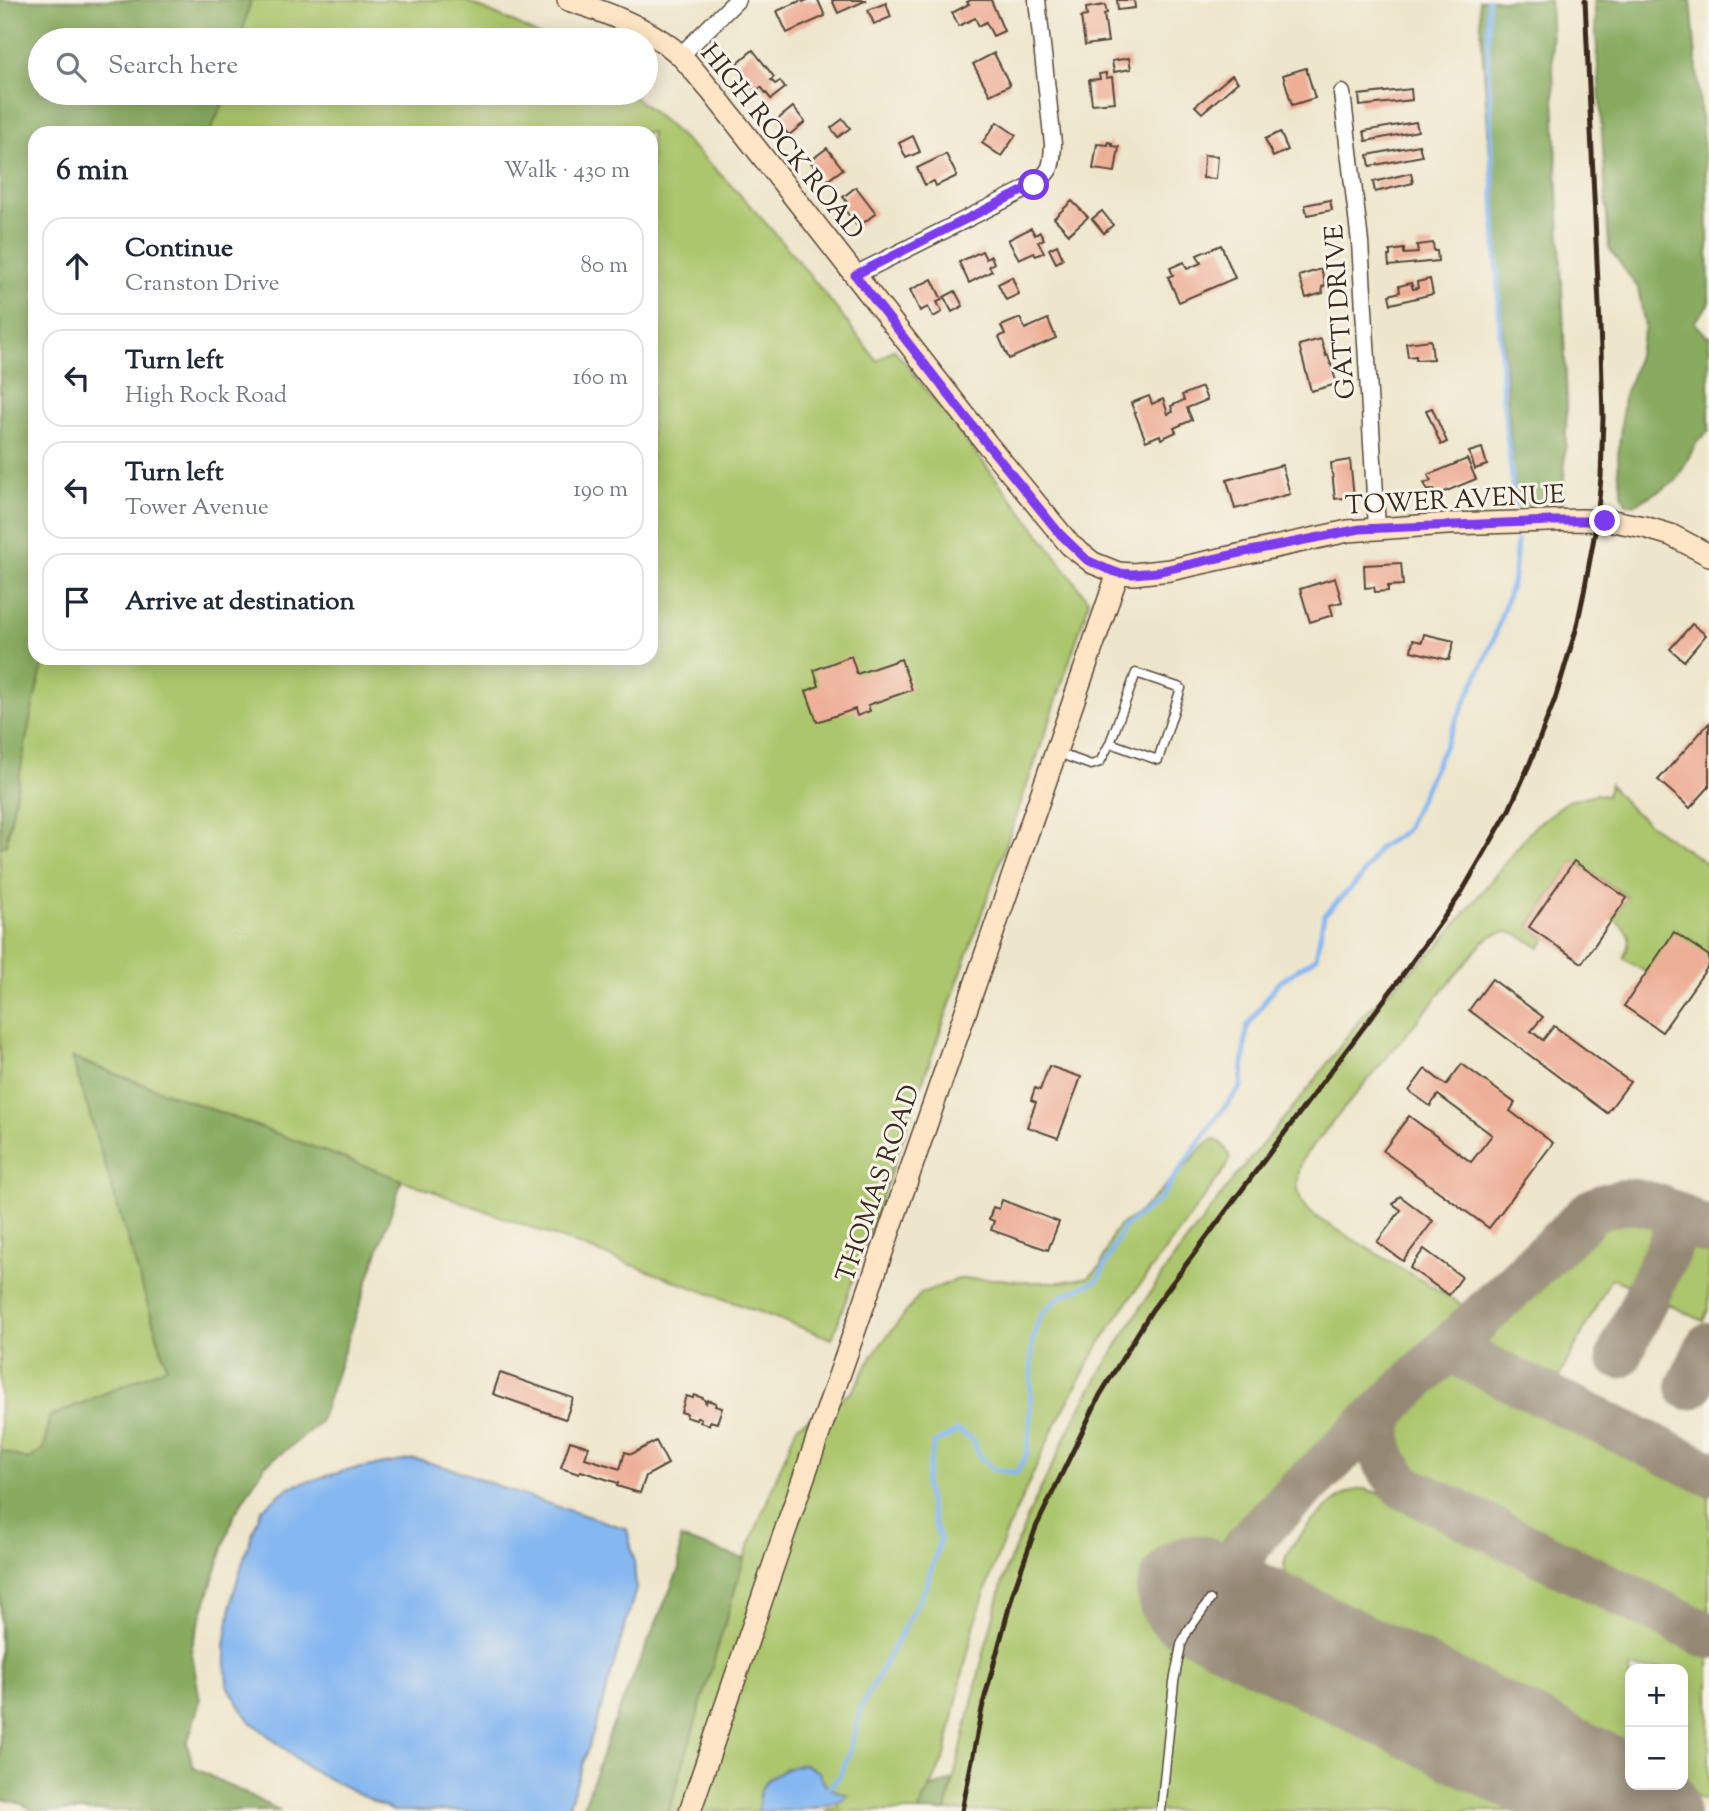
<!DOCTYPE html>
<meta charset="utf-8">
<style>
:root{--surface:#fff;--page:#f2f2f3;--text:#1f2937;--muted:#747a83;--line:#e0e1e3}
body{margin:0;font-family:"Sorts Mill Goudy",serif;background:var(--page);color:var(--text)}
.controls{position:absolute;right:21px;bottom:21px;display:grid;overflow:hidden;border-radius:14px;box-shadow:0 4px 18px #0003}
.controls button{width:63px;height:63px;display:grid;place-items:center;padding:0;border:0;border-bottom:2px solid var(--line);background:var(--surface);color:var(--text);font:35px sans-serif}
.stop{position:absolute;width:21px;height:21px;margin:-16px;border:5px solid #7c3aed;border-radius:50%;background:#fff}
.stop.end{background:#7c3aed;border-color:#fff;box-shadow:0 2px 7px #0008}
.list{margin:0;padding:0;list-style:none}
h2{display:flex;justify-content:space-between;align-items:center;height:91px;margin:0;padding:0 28px;font-size:30px}
h2 small{font-size:23px;font-weight:400;color:var(--muted)}
.list li{display:grid;grid-template-columns:46px 1fr auto;gap:21px;align-items:center;box-sizing:border-box;height:98px;margin:0 14px 14px;padding:0 14px;border:2px solid var(--line);border-radius:21px}
.list b{display:block;font-size:26px;white-space:nowrap}
.list p{margin:0;font-size:23px;white-space:nowrap;color:var(--muted)}
.list em{font-size:23px;font-style:normal;color:var(--muted)}
.icon{flex:none;width:38px;height:38px;fill:none;stroke:currentColor;stroke-width:2;stroke-linecap:round;stroke-linejoin:round}
.map{position:relative;flex:none;width:1709px;height:1811px;overflow:hidden}
.search{position:absolute;background:var(--surface);box-shadow:0 4px 18px #0003;left:28px;top:28px;width:630px;height:77px;display:flex;align-items:center;gap:18px;box-sizing:border-box;padding:0 24px;border-radius:38px;color:var(--muted);font-size:26px}
.panel{position:absolute;background:var(--surface);box-shadow:0 4px 18px #0003;left:28px;top:126px;width:630px;height:539px;border-radius:21px}
.map>svg:first-child{display:block}
.green{fill:#abc66c;stroke:#737845;stroke-width:2;fill-rule:evenodd}
.forest{fill:#88ab60;stroke:#626a3f;stroke-width:2}
.water{fill:#85b7f1;stroke:#607088;stroke-width:2}
.lines{fill:none;stroke-linecap:round;stroke-linejoin:round}
.stream{stroke:#85b7f1;stroke-width:5}
.taxiway{stroke:#948875;stroke-width:46}
.runway{stroke:#948875;stroke-width:116}
.building{fill:#eeaf97}
.lane-casing{stroke:#564638;stroke-width:11}
.street-casing{stroke:#564638;stroke-width:19}
.secondary-casing{stroke:#564638;stroke-width:24}
.lane{stroke:#fff;stroke-width:8}
.street{stroke:#fff;stroke-width:16}
.secondary{stroke:#fde5c5;stroke-width:21}
.rail{stroke:#3b2a1e;stroke-width:5}
.route{stroke:#7c3aed;stroke-width:9}
.labels{text-anchor:middle;stroke-width:6;stroke-linejoin:round;paint-order:stroke}
.street-label{font-size:26px;fill:#3b2a1e;stroke:#f7f3e8}
</style>
<div class="map">
<svg width="1709" height="1811" viewBox="0 0 1709 1811">
<rect width="100%" height="100%" fill="#f7f3e8"/>
<filter id="ink" filterUnits="userSpaceOnUse"><feTurbulence type="fractalNoise" baseFrequency=".0143" numOctaves="2"/><feDisplacementMap in="SourceGraphic" scale="14" xChannelSelector="R" yChannelSelector="G"/><feConvolveMatrix kernelMatrix="1 2 1 2 8 2 1 2 1" color-interpolation-filters="sRGB"/></filter>
<filter id="wash" filterUnits="userSpaceOnUse"><feTurbulence type="fractalNoise" baseFrequency=".00686" numOctaves="4" result="noise"/><feDisplacementMap in="SourceGraphic" scale="28" xChannelSelector="R" yChannelSelector="G"/><feGaussianBlur stdDeviation="1.57" result="paint"/><feColorMatrix in="noise" values="0 0 0 0 0 0 0 0 0 0 0 0 0 0 0 0 0 1.4 0 .05"/><feComposite in="paint" operator="in"/></filter>
<g filter="url(#wash)">
<rect width="100%" height="100%" fill="#eee6cc"/>
<!-- green -->
<g class="green">
<path d="M0,0H463L515,23L548,40H40V93H629C726,167 803,264 877,361L894,349L1045,541L1089,602L1052,714L832,1339L73,1058L167,1368L49,1417L44,1447L41,1453L27,1460L0,1450ZM35,133H651V658H35Z"/>
<path d="M1610,784C1633,819 1675,841 1709,865V956L1647,973L1623,958C1634,937 1630,932 1613,918L1627,897L1574,861L1529,926L1546,939L1540,948C1517,934 1509,924 1484,941L1305,1155C1297,1170 1294,1192 1305,1207C1309,1211 1314,1215 1319,1219L1464,1306L1234,1527C1210,1556 1195,1592 1177,1626L1556,1811H946L983,1656L1006,1570L1032,1507L1077,1414L1099,1375L1146,1299L1171,1262L1235,1177L1310,1087L1364,1014L1439,945L1535,826L1568,801L1596,794L1607,796Z"/>
<path d="M1213,1139C1224,1143 1226,1148 1230,1158L1227,1166L1120,1312L1093,1355L1052,1431L1009,1527L991,1574L975,1623L962,1676L945,1756L919,1811H824L838,1806C824,1774 817,1777 786,1768C766,1779 757,1788 759,1811H669L744,1559L797,1426L853,1391L874,1353L921,1293L959,1279H999L1026,1282H1061L1089,1277L1100,1267L1113,1234L1120,1225L1137,1214L1186,1166L1203,1146Z"/>
<polygon points="1620,1209 1661,1229 1633,1287 1611,1278 1557,1381 1483,1343 1486,1337"/>
<polygon points="1689,1243 1709,1253 1709,1308 1703,1321 1661,1301"/>
<path d="M1452,1371L1709,1496V1619L1415,1474C1374,1433 1422,1398 1452,1371Z"/>
<path d="M1364,1489L1381,1494L1709,1653V1802L1674,1785H1683V1669H1630V1764L1299,1601C1289,1589 1281,1576 1285,1561C1288,1542 1331,1501 1348,1493C1353,1490 1358,1490 1364,1489Z"/>
</g>
<!-- forest -->
<g class="forest">
<polygon points="0,0 251,0 240,40 40,40 40,93 226,93 223,104 209,133 35,133 35,658 45,658 33,705 6,845 0,848"/>
<polygon points="1479,0 1550,0 1567,405 1563,505 1515,506"/>
<polygon points="1594,0 1691,0 1707,187 1709,305 1694,322 1706,335 1709,335 1709,431 1697,442 1676,481 1634,505 1626,503 1623,497 1619,475 1618,457 1624,397 1634,370 1645,327 1638,288 1609,248"/>
<path d="M72,1058L402,1180L320,1422L289,1448L265,1465L233,1517L191,1648L200,1701L187,1744L194,1768L281,1811H33C24,1803 12,1801 0,1799V1450L27,1460C50,1448 46,1441 49,1417L167,1367Z"/>
<polygon points="680,1538 744,1559 669,1811 582,1811 611,1729 679,1569"/>
<polygon points="953,1780 946,1811 919,1811 923,1800 931,1787"/>
</g>
<!-- water -->
<g class="water">
<polygon points="415,1459 456,1470 519,1494 627,1529 634,1560 636,1589 599,1715 567,1811 393,1811 309,1769 248,1719 227,1684 225,1646 233,1595 246,1551 261,1510 289,1487 348,1470"/>
<path d="M803,1764L819,1772C822,1787 835,1791 848,1795C833,1811 784,1811 759,1811C757,1779 775,1771 803,1764Z"/>
</g>
<g class="lines">
<!-- stream -->
<g class="stream">
<polyline points="1488,0 1488,60 1503,398 1515,506"/>
<polyline points="825,1792 840,1776 850,1751 861,1708 925,1589 937,1552 940,1538 934,1522 925,1485 934,1444 957,1431 971,1438 980,1456 992,1469 1017,1473 1027,1454 1030,1430 1032,1344 1040,1316 1060,1297 1098,1280 1123,1228 1159,1200 1216,1118 1241,1087 1247,1027 1277,984 1316,957 1324,915 1360,879 1379,848 1405,831 1493,642 1514,576 1517,540"/>
</g>
<!-- taxiway -->
<g class="taxiway">
<path d="M1709,1232C1667,1211 1639,1188 1591,1212L1392,1402C1369,1434 1380,1462 1405,1487L1709,1636"/>
<polyline points="1453,1344 1465,1357 1709,1473"/>
<polyline points="1619,1356 1682,1219"/>
<polyline points="1689,1387 1709,1345"/>
<path d="M1272,1631C1240,1598 1226,1572 1258,1531L1392,1402"/>
</g>
<!-- runway -->
<polyline class="runway" points="1195,1593 1641,1811"/>
</g>
<g id="blocks">
<!-- building -->
<g class="building">
<polygon points="802,0 803,2 807,0 818,0 825,16 787,33 777,11"/>
<polygon points="832,0 867,0 838,13"/>
<polygon points="971,0 991,0 1004,31 993,36 986,22 979,26 975,18 959,26 952,13 969,4 967,2"/>
<polygon points="1117,0 1134,0 1135,8 1118,10"/>
<polygon points="886,3 891,17 874,24 868,10"/>
<polygon points="1105,5 1107,13 1104,14 1108,42 1085,45 1081,17 1087,16 1086,8"/>
<polygon points="753,50 774,77 771,80 775,84 780,81 785,88 771,99 761,87 756,91 735,65"/>
<polygon points="994,53 1010,85 990,95 973,64"/>
<polygon points="1129,58 1131,69 1114,72 1112,61"/>
<polygon points="1306,68 1315,98 1292,105 1283,75"/>
<polygon points="1106,73 1106,78 1112,77 1115,102 1092,104 1089,80 1100,79 1099,74"/>
<polygon points="1232,75 1238,82 1202,113 1195,106"/>
<polygon points="1411,89 1412,100 1360,106 1359,95"/>
<polygon points="793,107 805,122 789,135 777,120"/>
<polygon points="843,119 850,128 838,137 831,128"/>
<polygon points="997,122 1016,135 1001,156 982,143"/>
<polygon points="1416,122 1418,131 1366,141 1364,131"/>
<polygon points="1280,132 1288,150 1273,157 1265,139"/>
<polygon points="913,136 920,152 906,158 899,143"/>
<polygon points="1108,142 1112,143 1112,146 1119,147 1115,172 1093,169 1097,144 1108,145"/>
<polygon points="1419,145 1422,156 1370,166 1368,155"/>
<polygon points="827,148 843,169 825,182 810,161"/>
<polygon points="946,154 957,176 936,186 934,181 925,185 917,168"/>
<polygon points="1204,155 1218,156 1216,179 1203,178"/>
<polygon points="1411,173 1413,183 1375,192 1373,182"/>
<polygon points="856,187 876,213 858,227 842,206 847,202 843,197"/>
<polygon points="1330,200 1332,210 1307,215 1305,205"/>
<polygon points="1072,201 1088,217 1069,234 1054,218"/>
<polygon points="1102,211 1113,225 1104,233 1092,219"/>
<polygon points="1031,228 1035,235 1040,232 1044,239 1038,242 1044,252 1036,256 1034,252 1019,259 1008,240"/>
<polygon points="1433,243 1434,251 1437,251 1438,261 1389,266 1388,256 1390,256 1390,251 1404,249 1404,254 1418,253 1417,245"/>
<polygon points="1057,245 1063,259 1056,263 1049,249"/>
<polygon points="1221,245 1235,278 1179,302 1168,277 1173,275 1170,268 1184,262 1187,269 1201,263 1197,255"/>
<polygon points="982,251 986,259 991,256 994,263 989,266 992,271 969,283 959,262"/>
<polygon points="1321,269 1326,285 1322,287 1323,293 1306,298 1299,276"/>
<polygon points="1012,277 1019,294 1006,300 998,284"/>
<polygon points="932,279 942,300 937,302 942,312 933,317 928,307 920,311 910,290"/>
<polygon points="1430,279 1433,294 1391,304 1389,295 1400,292 1399,286 1411,283 1413,289 1418,288 1417,282"/>
<polygon points="955,291 963,306 952,312 944,297"/>
<polygon points="1020,318 1025,329 1048,319 1056,338 1009,359 999,337 1005,334 1001,326"/>
<polygon points="1321,339 1326,356 1328,355 1337,384 1311,391 1299,345"/>
<polygon points="1431,340 1433,359 1416,360 1416,356 1408,357 1406,343"/>
<polygon points="1202,387 1207,400 1187,408 1192,420 1174,428 1176,432 1161,439 1160,435 1146,441 1131,403 1149,396 1152,404 1163,399 1168,414 1173,412 1171,406 1184,400 1182,395"/>
<polygon points="1432,408 1447,442 1441,445 1426,410"/>
<polygon points="1482,448 1487,465 1475,469 1469,452"/>
<polygon points="1467,459 1476,479 1437,495 1434,489 1428,491 1424,483 1431,481 1428,475"/>
<polygon points="1350,460 1354,497 1335,499 1331,463"/>
<polygon points="1282,465 1290,494 1235,509 1227,480"/>
<polygon points="1401,563 1403,585 1388,586 1388,591 1375,592 1374,587 1365,588 1364,565"/>
<polygon points="1335,578 1342,602 1330,605 1333,615 1310,622 1300,589"/>
<polygon points="1692,624 1706,635 1684,661 1670,649"/>
<polygon points="1424,634 1454,641 1449,660 1411,651 1413,640 1422,642"/>
<polygon points="851,656 857,674 901,659 912,690 868,705 870,711 857,716 855,709 817,722 806,691 819,686 814,670"/>
<polygon points="1709,723 1709,787 1690,808 1658,780"/>
<polygon points="1574,861 1627,898 1582,963 1529,927"/>
<polygon points="1674,932 1709,956 1709,965 1662,1032 1624,1006"/>
<polygon points="1492,979 1543,1017 1531,1031 1543,1040 1554,1026 1630,1082 1607,1113 1469,1010"/>
<polygon points="1462,1064 1515,1103 1510,1111 1553,1143 1489,1228 1383,1151 1409,1116 1471,1162 1492,1135 1438,1095 1430,1106 1409,1091 1425,1069 1446,1085"/>
<polygon points="1049,1066 1081,1077 1058,1138 1027,1127 1036,1102 1031,1100 1035,1088 1040,1090"/>
<polygon points="1400,1196 1433,1221 1403,1261 1377,1242 1401,1210 1393,1204"/>
<polygon points="1002,1200 1059,1222 1048,1250 991,1230 994,1221 989,1219 993,1207 999,1209"/>
<polygon points="1424,1249 1462,1277 1449,1295 1410,1268"/>
<polygon points="500,1373 573,1398 566,1418 565,1419 493,1394"/>
<polygon points="694,1395 703,1398 706,1403 707,1400 716,1403 715,1406 722,1408 717,1423 710,1421 709,1425 700,1422 701,1419 697,1417 696,1420 686,1417 687,1414 681,1412 686,1396 693,1398"/>
<polygon points="570,1441 589,1447 585,1458 620,1469 625,1452 632,1454 656,1441 668,1464 646,1476 640,1493 617,1486 618,1483 581,1471 579,1474 561,1468"/>
</g>
</g>
</g>
<g filter="url(#ink)">
<use href="#blocks" fill-opacity="0" stroke="#564638" stroke-width="2"/>
<g class="lines">
<defs>
<g id="lane">
<polyline points="1058,753 1091,765 1100,762 1110,743 1136,673 1181,688 1158,760 1110,743"/>
<polyline points="1161,1811 1174,1682 1181,1645 1187,1632 1210,1600"/>
</g>
<g id="street">
<polyline points="680,56 737,0"/>
<polyline points="1342,93 1360,242 1377,528"/>
<path d="M855,275L1034,185C1052,170 1052,167 1053,144L1037,0"/>
</g>
<g id="secondary">
<path d="M568,0C603,11 653,30 680,55C691,66 701,80 712,92L987,444L1070,545L1093,563L1118,573L1133,574L1170,570L1348,531L1447,524L1581,520L1613,521L1644,527L1671,535L1709,555"/>
<polyline points="690,1811 782,1540 1118,573"/>
</g>
</defs>
<!-- lane casing -->
<use href="#lane" class="lane-casing"/>
<!-- street casing -->
<use href="#street" class="street-casing"/>
<!-- secondary casing -->
<use href="#secondary" class="secondary-casing"/>
<!-- lane -->
<use href="#lane" class="lane"/>
<!-- street -->
<use href="#street" class="street"/>
<!-- secondary -->
<use href="#secondary" class="secondary"/>
<!-- rail -->
<polyline class="rail" points="962,1811 983,1704 1013,1593 1036,1527 1100,1395 1152,1310 1399,980 1460,895 1509,810 1530,763 1555,699 1576,630 1584,592 1597,521 1601,477 1603,418 1601,349 1585,0"/>
</g>
</g>
<g class="lines" filter="url(#ink)">
<!-- route -->
<polyline class="route" points="1034,185 855,275 987,444 1060,534 1087,560 1107,569 1118,573 1133,574 1156,572 1240,553 1360,529 1550,521 1605,521"/>
</g>
<g class="labels">
<!-- street labels -->
<g class="street-label">
<text transform="translate(783 141) rotate(51)" y="9">HIGH ROCK ROAD</text>
<text transform="translate(1339 312) rotate(-94)" y="9">GATTI DRIVE</text>
<text transform="translate(1455 499) rotate(-3)" y="9">TOWER AVENUE</text>
<text transform="translate(877 1183) rotate(-71)" y="9">THOMAS ROAD</text>
</g>
</g>
</svg>
<div class="controls">
<button>+</button>
<button>−</button>
</div>
<div class="stop" style="left:1034px;top:185px"></div>
<div class="stop end" style="left:1605px;top:521px"></div>
<div class="search"><svg class="icon" aria-label="search" viewBox="0 0 24 24"><circle cx="10" cy="10" r="6"/><path d="M15 15l6 6"/></svg>Search here</div>
<section class="panel">
<h2>6 min<small>Walk · 430 m</small></h2>
<ul class="list">
<li><svg class="icon" aria-label="ahead" viewBox="0 0 24 24"><path d="M12 20V5M6 11l6-6 6 6"/></svg><div><b>Continue</b><p>Cranston Drive</p></div><em>80 m</em></li>
<li><svg class="icon" aria-label="left" viewBox="0 0 24 24"><path d="M17 20v-9H6M10 6l-5 5 5 5"/></svg><div><b>Turn left</b><p>High Rock Road</p></div><em>160 m</em></li>
<li><svg class="icon" aria-label="left" viewBox="0 0 24 24"><path d="M17 20v-9H6M10 6l-5 5 5 5"/></svg><div><b>Turn left</b><p>Tower Avenue</p></div><em>190 m</em></li>
<li><svg class="icon" aria-label="arrive" viewBox="0 0 24 24"><path d="M6 21V4h12l-3 4 3 4H6"/></svg><div><b>Arrive at destination</b></div></li>
</ul>
</section>
</div>
